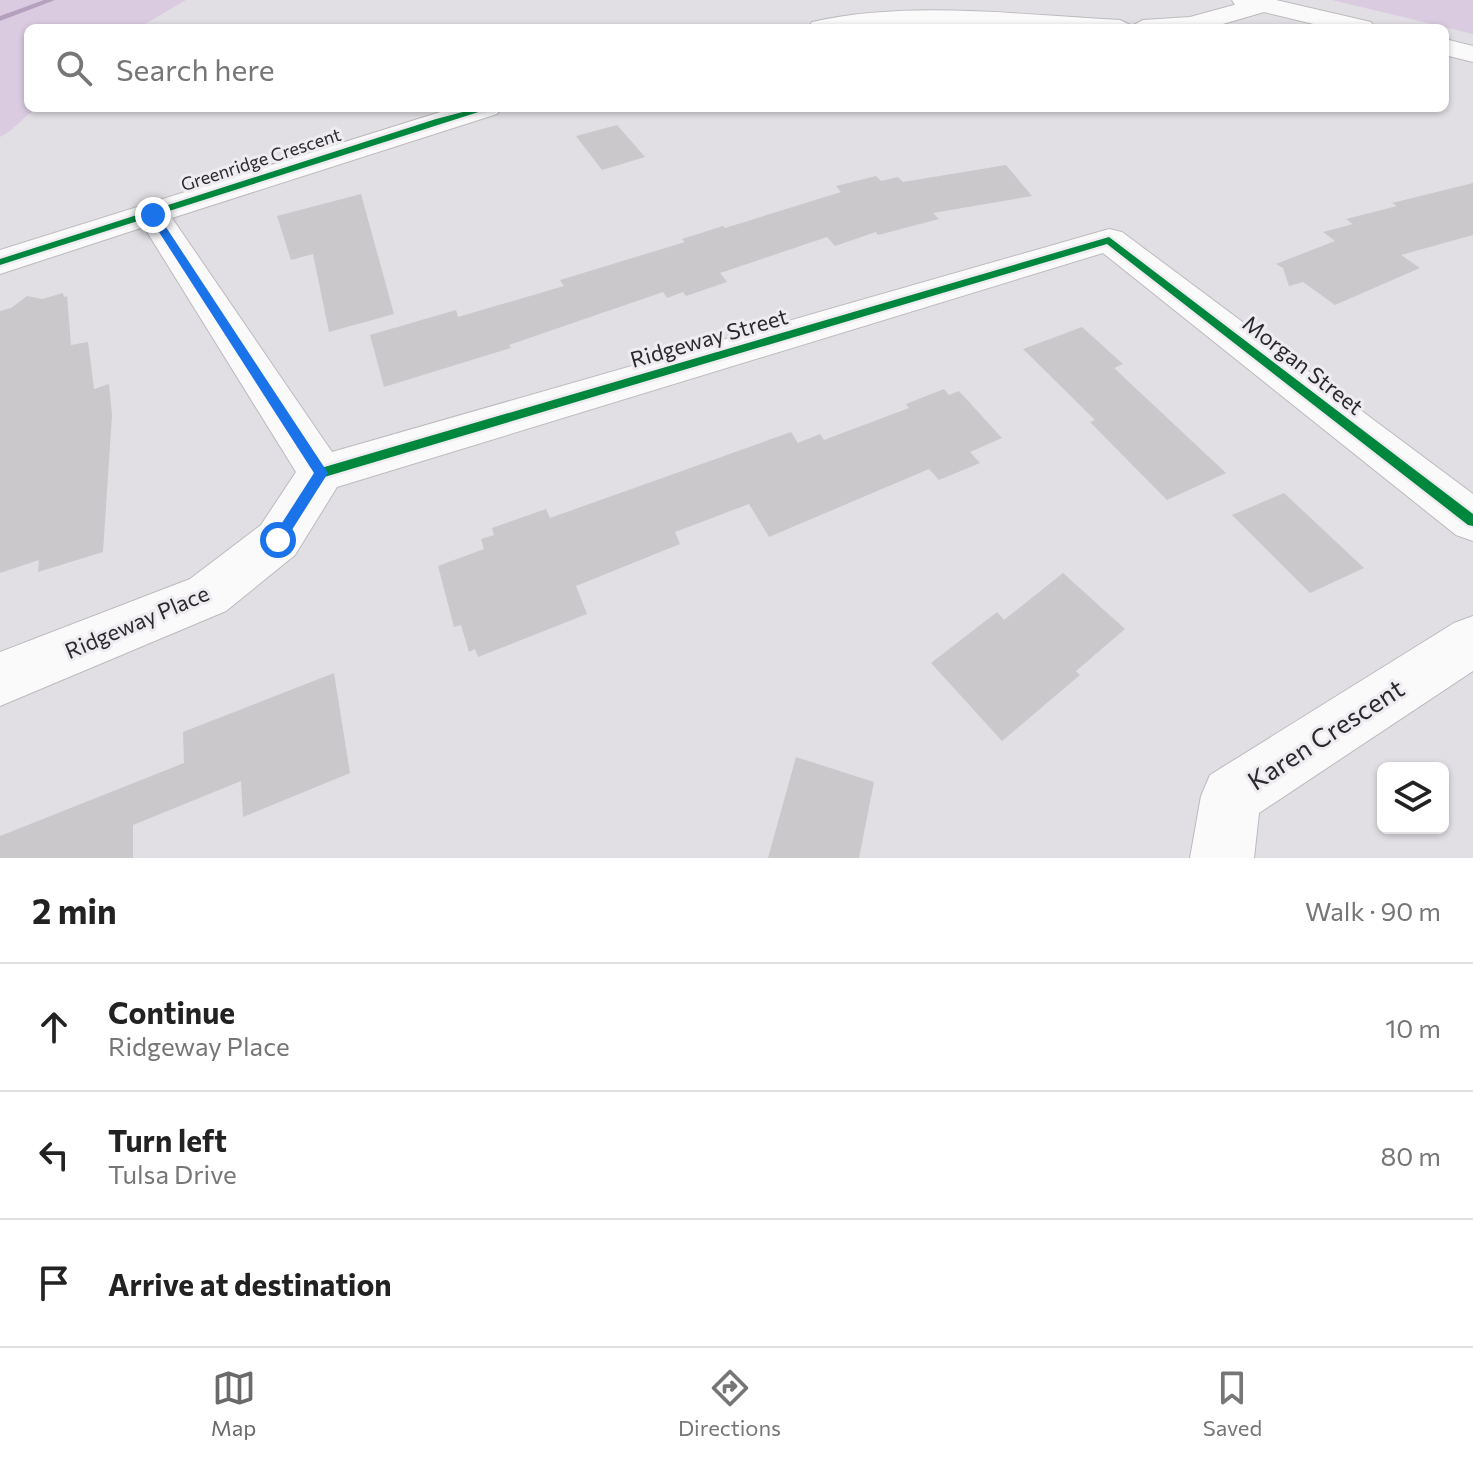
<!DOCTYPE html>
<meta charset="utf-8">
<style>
:root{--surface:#fff;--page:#f6f6f6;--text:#222;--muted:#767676;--line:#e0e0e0;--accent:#6a696b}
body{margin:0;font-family:Commissioner,sans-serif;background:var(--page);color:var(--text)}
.controls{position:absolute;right:24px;bottom:24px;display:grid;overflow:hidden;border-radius:12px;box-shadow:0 2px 6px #0004}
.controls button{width:72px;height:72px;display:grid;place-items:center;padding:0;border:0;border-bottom:2px solid var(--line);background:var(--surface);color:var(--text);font:40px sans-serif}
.stop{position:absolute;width:24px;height:24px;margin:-18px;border:6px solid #1a73e8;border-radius:50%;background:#fff}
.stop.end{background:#1a73e8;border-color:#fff;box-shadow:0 2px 8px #0008}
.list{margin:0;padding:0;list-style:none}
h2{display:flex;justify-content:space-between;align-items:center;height:104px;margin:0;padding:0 32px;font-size:34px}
h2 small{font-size:26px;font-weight:400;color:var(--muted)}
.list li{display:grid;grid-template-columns:52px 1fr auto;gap:24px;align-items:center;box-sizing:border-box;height:128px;padding:0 32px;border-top:2px solid var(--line)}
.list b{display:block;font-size:30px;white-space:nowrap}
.list p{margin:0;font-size:26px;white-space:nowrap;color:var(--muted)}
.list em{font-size:26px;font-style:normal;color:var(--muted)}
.icon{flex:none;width:44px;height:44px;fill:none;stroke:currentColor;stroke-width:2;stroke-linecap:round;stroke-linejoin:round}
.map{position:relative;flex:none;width:1473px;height:858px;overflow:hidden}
.search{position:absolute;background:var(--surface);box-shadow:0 2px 6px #0004;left:24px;right:24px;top:24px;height:88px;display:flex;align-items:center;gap:20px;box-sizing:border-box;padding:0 28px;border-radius:12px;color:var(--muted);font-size:30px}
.sheet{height:488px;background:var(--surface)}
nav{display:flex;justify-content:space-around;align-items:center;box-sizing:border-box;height:112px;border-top:2px solid var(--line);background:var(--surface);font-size:22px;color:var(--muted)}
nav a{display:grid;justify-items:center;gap:4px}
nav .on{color:var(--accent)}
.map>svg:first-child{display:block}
.green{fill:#dacbe1}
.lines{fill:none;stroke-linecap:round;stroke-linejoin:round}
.stream{fill:#b5a1be;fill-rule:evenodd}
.building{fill:#cac8cb}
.minor-casing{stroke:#bcbabc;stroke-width:2}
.secondary-casing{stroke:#bcbabc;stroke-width:2}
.minor{fill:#fafafb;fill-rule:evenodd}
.secondary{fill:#fafafb;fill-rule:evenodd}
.cycleway-casing{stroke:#efecf1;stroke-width:5}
.cycleway{fill:#00873e;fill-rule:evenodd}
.route{fill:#1a73e8}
.labels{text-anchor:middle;stroke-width:6;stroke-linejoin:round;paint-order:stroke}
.far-street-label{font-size:18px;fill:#2a292b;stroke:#efecf1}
.street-label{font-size:22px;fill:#2a292b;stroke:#efecf1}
.near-street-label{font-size:26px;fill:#2a292b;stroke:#efecf1}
</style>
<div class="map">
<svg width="1473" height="858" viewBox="0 0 1473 858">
<rect width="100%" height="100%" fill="#e1dfe3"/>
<!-- green -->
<g class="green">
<path d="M0,0H186L138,28H28V108H38C23,116 15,130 0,137Z"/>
<polygon points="1332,0 1473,0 1473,34"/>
</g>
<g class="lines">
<!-- stream -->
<polygon class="stream" points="44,0 55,0 0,21 0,16"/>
</g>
<!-- building -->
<g class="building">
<polygon points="617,125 645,157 602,170 576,136"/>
<polygon points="1006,165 1032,196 933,213 939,219 878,235 876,232 835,246 827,237 720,273 727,282 686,296 683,292 667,298 663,292 509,345 511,348 384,387 370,335 456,310 458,317 564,286 560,280 685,242 682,239 723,226 725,228 841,192 836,186 876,176 881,181 898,177 903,182"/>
<polygon points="1473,183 1473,235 1401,255 1420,268 1335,305 1303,282 1289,286 1283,268 1276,264 1335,241 1323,232 1353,224 1346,219 1397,206 1392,203"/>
<polygon points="361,194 394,314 329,332 313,254 291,260 277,216"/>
<polygon points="63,293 64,297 67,296 71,345 88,342 94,389 109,384 112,415 103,552 38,572 39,560 0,573 0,311 11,308 27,296 42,299"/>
<polygon points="1082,327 1123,364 1114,368 1226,473 1167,500 1090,422 1095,420 1023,349"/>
<polygon points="944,389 949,395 959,391 1002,438 970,452 980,463 939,480 929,469 769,537 749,504 675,532 680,544 576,586 587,614 478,657 475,649 469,652 461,625 454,627 438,566 484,549 481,539 494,535 492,528 546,509 550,518 791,432 798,443 820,434 824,440 909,408 906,404"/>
<polygon points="1284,493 1364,568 1310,593 1232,515"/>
<polygon points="1063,573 1125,629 1076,671 1080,675 1002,741 931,663 997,612 1004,620"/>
<polygon points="334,673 350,773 243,817 241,781 133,825 133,858 0,858 0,836 184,763 183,732"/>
<polygon points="796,757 874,782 859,858 768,858"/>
</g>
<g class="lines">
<defs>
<g id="minor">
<path d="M1252,0H1271L1274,5L1271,10L1209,28H808L812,22C910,0 1020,15 1120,20L1132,26L1143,20L1190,17Z"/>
<polygon points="453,108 502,108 497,114 172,218 332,452 1109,229 1122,232 1473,494 1473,541 1456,535 1103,253 337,487 295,555 226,611 0,706 0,652 190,579 261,525 296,472 144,227 0,274 0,250"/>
<polygon points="1473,616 1473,671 1259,813 1254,858 1190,858 1201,796 1210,775 1454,623"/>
</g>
<g id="secondary">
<polygon points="1232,0 1276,0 1371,22 1375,28 1330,28 1235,5"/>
<polygon points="1445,39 1473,46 1473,62 1445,55"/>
</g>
</defs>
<!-- minor casing -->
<use href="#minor" class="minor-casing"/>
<!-- secondary casing -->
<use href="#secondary" class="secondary-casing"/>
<!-- minor -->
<use href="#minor" class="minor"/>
<!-- secondary -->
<use href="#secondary" class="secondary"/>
<defs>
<g id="cycleway">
<polygon points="478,108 491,108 0,265 0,259 436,119"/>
<polygon points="1109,237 1473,514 1473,526 1468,525 1107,244 321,478 317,477 315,473 317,469 321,468"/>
</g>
</defs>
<!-- cycleway casing -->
<use href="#cycleway" class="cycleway-casing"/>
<!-- cycleway -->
<use href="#cycleway" class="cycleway"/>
</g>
<!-- route -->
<polygon class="route" points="149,212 158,215 328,473 283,544 273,544 271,540 314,473 148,215"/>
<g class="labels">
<!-- far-street labels -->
<g class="far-street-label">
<text transform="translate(261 160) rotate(-18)" y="6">Greenridge Crescent</text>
</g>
<!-- street labels -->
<g class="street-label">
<text transform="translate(709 338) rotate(-16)" y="8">Ridgeway Street</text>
<text transform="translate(1303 365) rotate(38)" y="8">Morgan Street</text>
<text transform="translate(137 622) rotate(-23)" y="8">Ridgeway Place</text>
</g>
<!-- near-street labels -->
<g class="near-street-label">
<text transform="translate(1326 735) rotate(-33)" y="9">Karen Crescent</text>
</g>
</g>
</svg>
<div class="controls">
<button><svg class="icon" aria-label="layers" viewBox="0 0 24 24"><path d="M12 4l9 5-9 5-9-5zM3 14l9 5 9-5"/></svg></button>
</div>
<div class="stop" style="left:278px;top:540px"></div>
<div class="stop end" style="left:153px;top:215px"></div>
<div class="search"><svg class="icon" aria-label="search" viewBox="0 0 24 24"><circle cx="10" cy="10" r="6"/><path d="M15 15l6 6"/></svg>Search here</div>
</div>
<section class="sheet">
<h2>2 min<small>Walk · 90 m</small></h2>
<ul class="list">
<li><svg class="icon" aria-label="ahead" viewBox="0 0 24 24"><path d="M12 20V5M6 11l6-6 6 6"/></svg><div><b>Continue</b><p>Ridgeway Place</p></div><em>10 m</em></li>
<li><svg class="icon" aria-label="left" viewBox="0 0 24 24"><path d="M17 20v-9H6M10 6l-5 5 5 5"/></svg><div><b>Turn left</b><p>Tulsa Drive</p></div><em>80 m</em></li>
<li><svg class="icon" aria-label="arrive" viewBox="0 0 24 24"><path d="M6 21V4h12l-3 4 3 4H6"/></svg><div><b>Arrive at destination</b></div></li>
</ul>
</section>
<nav>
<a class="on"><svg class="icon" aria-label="map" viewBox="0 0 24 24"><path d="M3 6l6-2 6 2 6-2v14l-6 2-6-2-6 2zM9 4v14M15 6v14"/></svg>Map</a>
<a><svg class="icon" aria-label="directions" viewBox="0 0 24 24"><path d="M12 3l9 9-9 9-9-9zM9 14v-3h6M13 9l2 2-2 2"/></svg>Directions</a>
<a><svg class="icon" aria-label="saved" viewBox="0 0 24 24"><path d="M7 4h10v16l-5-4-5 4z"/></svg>Saved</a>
</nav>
